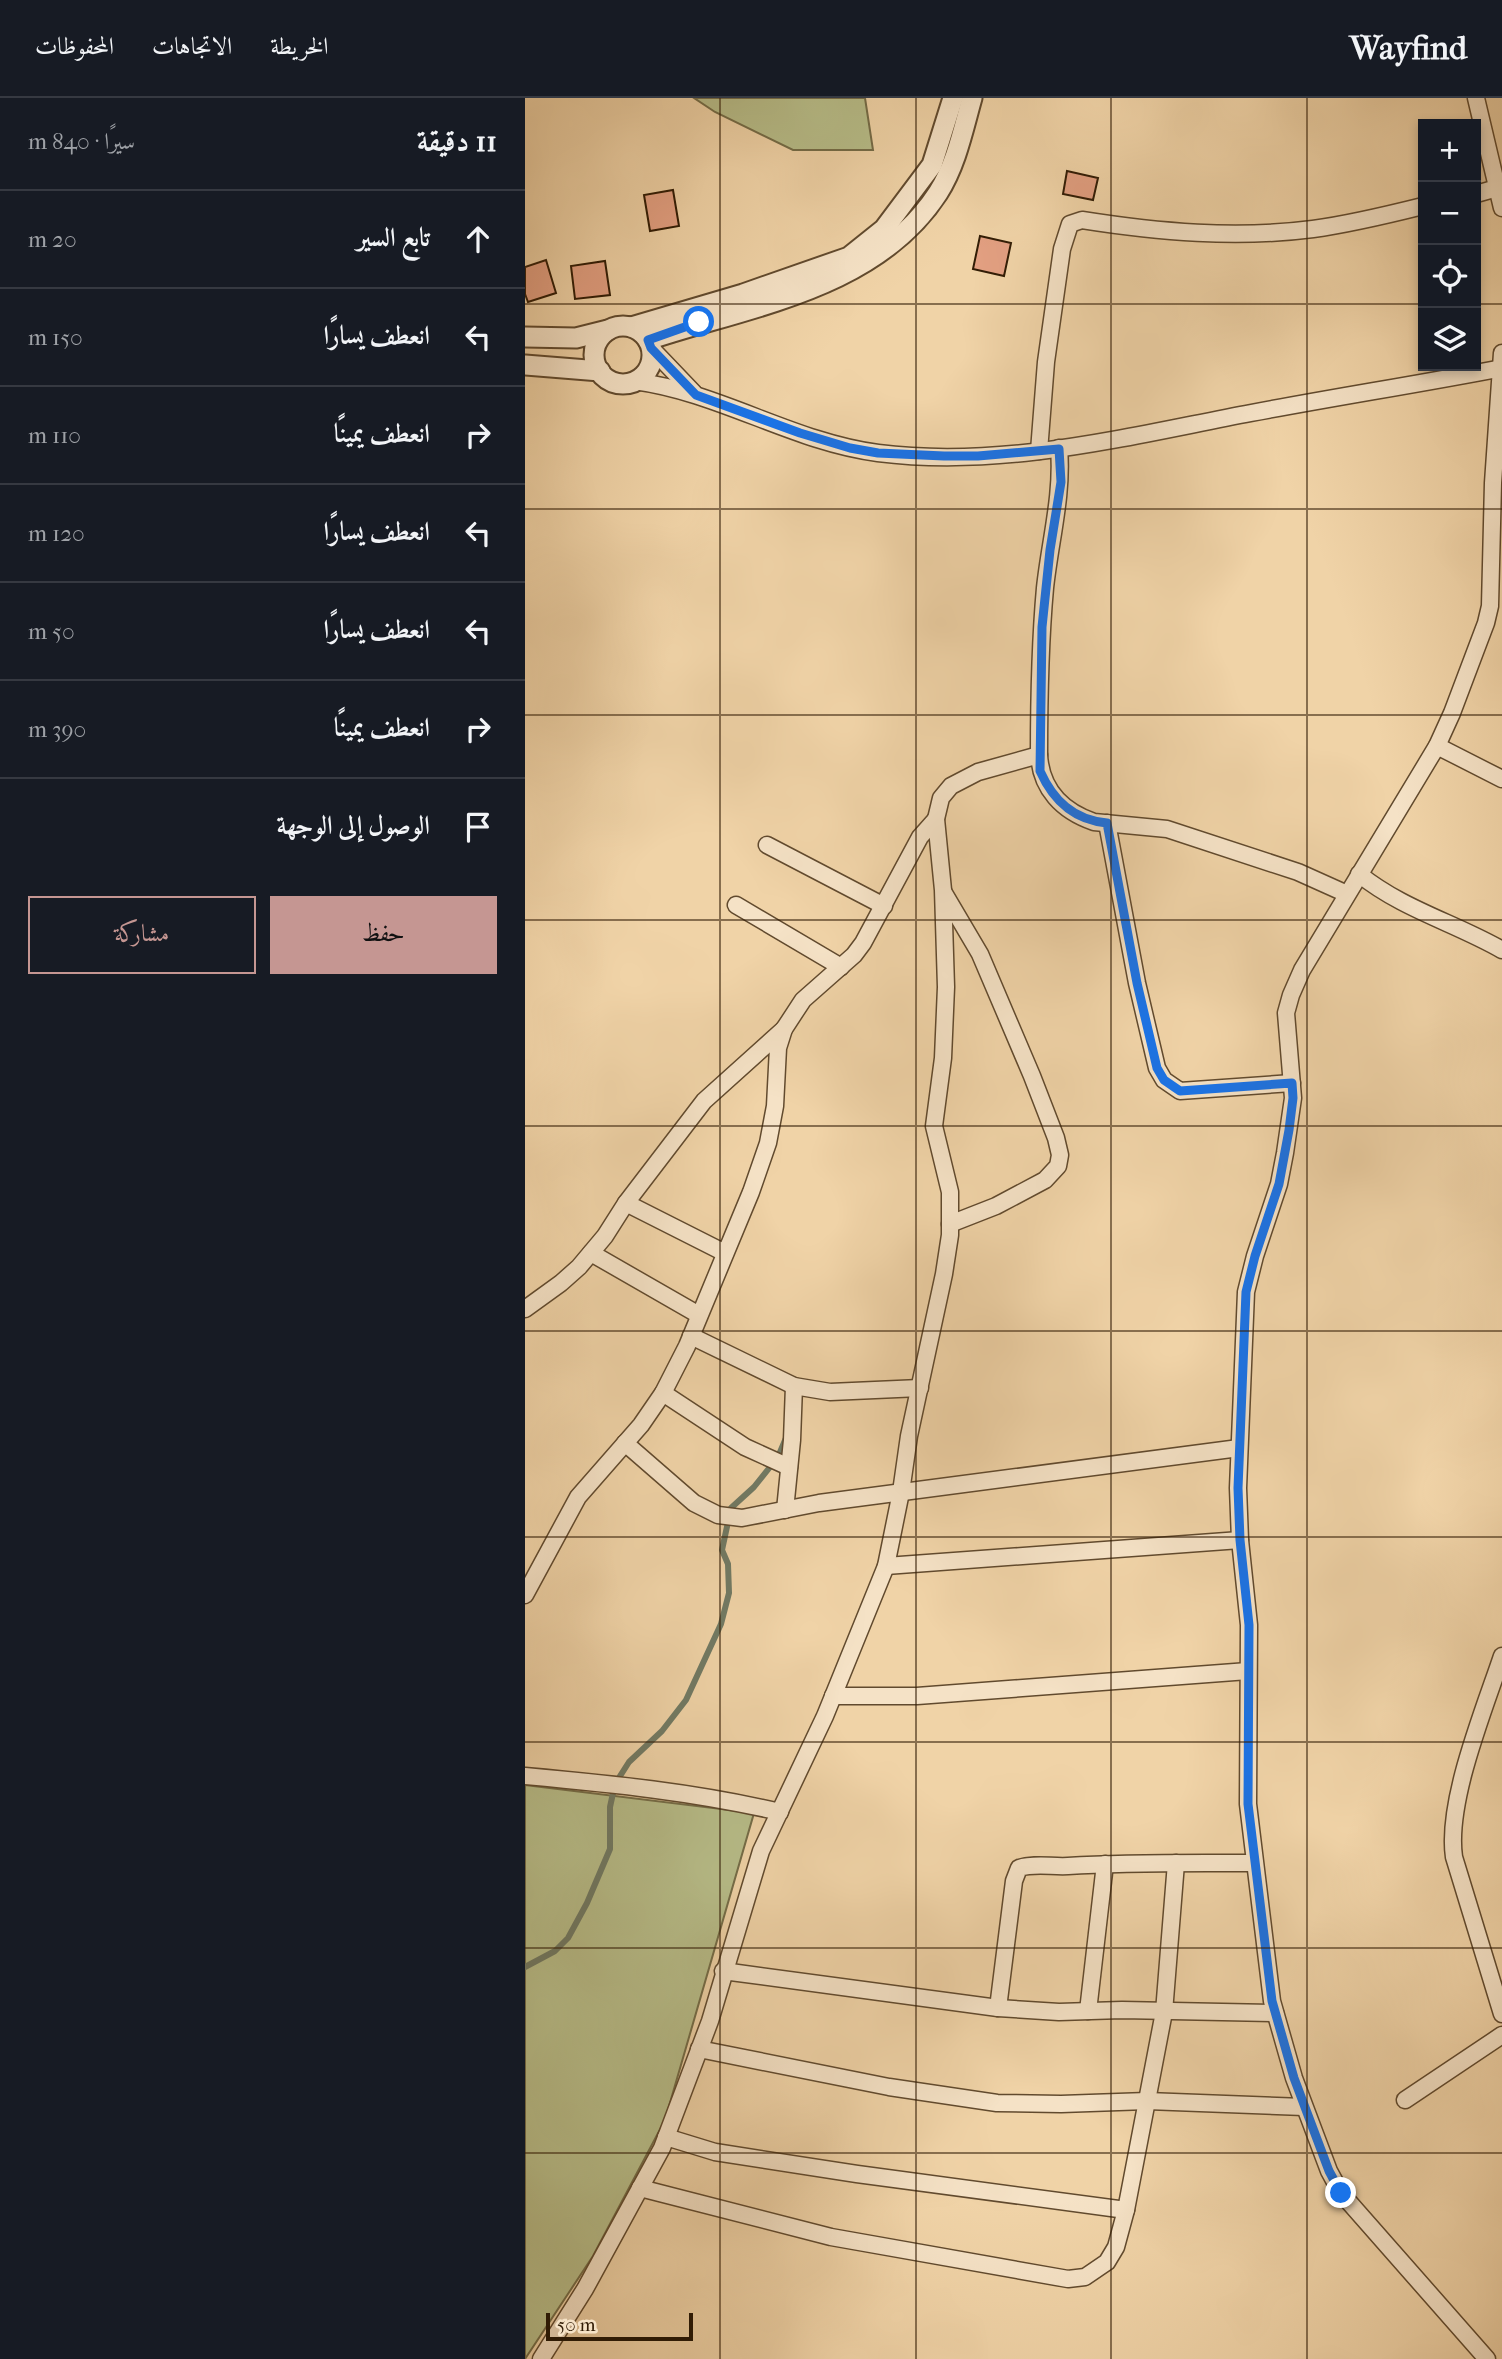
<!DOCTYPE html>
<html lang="ar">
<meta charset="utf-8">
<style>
:root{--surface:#171b24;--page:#242831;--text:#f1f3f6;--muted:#9ea1a6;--line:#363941;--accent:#c59692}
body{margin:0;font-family:"IM FELL French Canon",Amiri,serif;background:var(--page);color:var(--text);direction:rtl}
.controls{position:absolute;right:21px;top:21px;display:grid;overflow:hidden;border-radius:0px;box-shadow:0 4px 10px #0003}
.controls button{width:63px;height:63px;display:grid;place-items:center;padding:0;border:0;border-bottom:2px solid var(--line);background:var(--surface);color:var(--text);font:35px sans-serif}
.scale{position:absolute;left:21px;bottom:18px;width:147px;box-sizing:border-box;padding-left:7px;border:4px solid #311c05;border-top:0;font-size:19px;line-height:24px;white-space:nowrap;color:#311c05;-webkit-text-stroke:5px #f5e2c6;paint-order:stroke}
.stop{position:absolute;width:21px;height:21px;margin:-16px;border:5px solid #1a73e8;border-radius:50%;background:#fff}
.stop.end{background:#1a73e8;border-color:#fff;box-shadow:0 2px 7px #0008}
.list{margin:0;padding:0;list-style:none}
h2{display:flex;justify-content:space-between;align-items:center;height:91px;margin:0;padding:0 28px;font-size:30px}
h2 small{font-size:23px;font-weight:400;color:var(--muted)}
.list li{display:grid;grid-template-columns:46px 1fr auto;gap:21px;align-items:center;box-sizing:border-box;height:98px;padding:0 28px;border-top:2px solid var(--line)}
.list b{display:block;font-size:26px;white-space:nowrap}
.list em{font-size:23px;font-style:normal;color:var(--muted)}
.actions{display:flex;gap:14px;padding:21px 28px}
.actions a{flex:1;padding:16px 0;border:2px solid var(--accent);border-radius:0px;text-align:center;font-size:24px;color:var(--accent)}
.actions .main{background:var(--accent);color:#111}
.icon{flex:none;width:38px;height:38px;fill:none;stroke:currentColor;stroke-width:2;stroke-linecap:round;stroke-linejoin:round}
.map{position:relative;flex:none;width:977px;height:2261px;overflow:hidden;direction:ltr}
header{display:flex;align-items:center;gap:42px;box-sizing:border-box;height:98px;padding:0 35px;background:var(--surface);border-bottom:2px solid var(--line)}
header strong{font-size:33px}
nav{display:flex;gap:38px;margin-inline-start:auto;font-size:24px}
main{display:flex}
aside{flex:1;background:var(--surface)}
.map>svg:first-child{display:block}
.green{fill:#b7bd89;stroke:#746c47;stroke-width:2}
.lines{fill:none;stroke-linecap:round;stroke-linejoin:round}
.stream{stroke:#717a64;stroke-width:6}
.building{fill:#e3a082;stroke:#311c05;stroke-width:2}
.minor-casing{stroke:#614a2e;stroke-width:19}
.tertiary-casing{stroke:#614a2e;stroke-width:23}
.minor{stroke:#f5e2c6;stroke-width:16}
.tertiary{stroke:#f5e2c6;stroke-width:19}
.route{stroke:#1a73e8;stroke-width:9}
.grid{fill:none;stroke:#311c05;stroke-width:2;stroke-opacity:0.55}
</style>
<header>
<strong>Wayfind</strong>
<nav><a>الخريطة</a><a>الاتجاهات</a><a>المحفوظات</a></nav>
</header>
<main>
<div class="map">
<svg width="977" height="2261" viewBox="0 0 977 2261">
<rect width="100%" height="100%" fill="#f0d3a7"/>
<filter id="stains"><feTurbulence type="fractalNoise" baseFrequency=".00286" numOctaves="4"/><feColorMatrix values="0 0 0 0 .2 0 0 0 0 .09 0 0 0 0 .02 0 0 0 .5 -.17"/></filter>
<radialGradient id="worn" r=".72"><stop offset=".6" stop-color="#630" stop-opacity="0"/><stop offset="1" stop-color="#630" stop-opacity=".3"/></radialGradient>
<!-- green -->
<g class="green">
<polygon points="169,0 340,0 348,52 268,52 190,14"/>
<polygon points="0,1687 229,1715 140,2022 68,2158 0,2261"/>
</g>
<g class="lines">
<!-- stream -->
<polyline class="stream" points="0,1869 30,1853 43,1840 62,1805 85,1751 85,1709 90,1686 104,1664 137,1633 161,1602 196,1526 204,1495 203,1466 197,1452 206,1410 229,1389 253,1359 261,1340"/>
</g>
<!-- building -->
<g class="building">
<polygon points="542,73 573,80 568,102 538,96"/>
<polygon points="148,92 154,128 125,133 119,97"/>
<polygon points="455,138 486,145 479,178 448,171"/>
<polygon points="21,162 31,195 3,204 0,196 0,169"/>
<polygon points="80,163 85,197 50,201 46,168"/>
</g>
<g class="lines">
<defs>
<g id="minor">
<polyline points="951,0 977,110"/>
<polyline points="951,96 972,90"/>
<polyline points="126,250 169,295"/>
<path d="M109,283C194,294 268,344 353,355C479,371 604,338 726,315C810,299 894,286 977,270"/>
<path d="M534,350C538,397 525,443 520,490C515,545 514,601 514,657C516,691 537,713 569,724L642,731L773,774L822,796"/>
<path d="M514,353L521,264L537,151L545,126L557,122C633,134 711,141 788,131C825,126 862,117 898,108"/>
<polyline points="912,648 977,681"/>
<polyline points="582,725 612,885 632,970 639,982 655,993 767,985"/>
<polyline points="242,747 359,808"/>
<path d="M834,776C877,811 930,825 977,852"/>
<polyline points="419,795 455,856 507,978 531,1040 535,1057 533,1068 520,1082 471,1108 425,1126"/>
<polyline points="211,807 316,869"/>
<polyline points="101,1105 200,1155"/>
<polyline points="66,1155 174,1217"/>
<polyline points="0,1211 36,1185 54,1169 80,1138 101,1105 179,1003 259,931"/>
<polyline points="166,1238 269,1288 305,1294 395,1290"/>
<polyline points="138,1295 220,1349 264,1369"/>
<polyline points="100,1345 169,1405 193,1417 217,1420 294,1405 714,1350"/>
<polyline points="260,1412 267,1342 269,1288"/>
<polyline points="361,1468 715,1442"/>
<polyline points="0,1497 53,1399 116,1327 138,1295 162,1248 226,1094 243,1045 250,1008 253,950 259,931 278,902 329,857 338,845 395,739 411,721"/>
<path d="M977,1558C959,1612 921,1704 929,1759L977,1916"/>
<polyline points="308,1598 392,1598 723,1573"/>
<path d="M0,1678C87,1686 169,1694 255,1714"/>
<polyline points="198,1873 473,1910 534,1914 597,1912 750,1915"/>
<path d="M473,1910L489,1783L494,1770C509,1765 527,1769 543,1768C605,1764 667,1765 729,1765"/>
<polyline points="563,1913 580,1766"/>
<polyline points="174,1951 364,1989 472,2005 536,2006 622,2003 779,2009"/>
<polyline points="880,2002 977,1937"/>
<polyline points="141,2039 190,2054 332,2076 601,2112"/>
<polyline points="115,2090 306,2139 543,2181 560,2179 582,2164 591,2149 601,2112 639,1914 651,1765"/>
<polyline points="16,2261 60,2191 137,2050 185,1923 236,1753 300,1618 361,1468 376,1394 384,1338 419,1176 425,1137 425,1094 409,1028 418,960 421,889 418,792 411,721 416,700 426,688 453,674 514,657"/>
<polyline points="962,2261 816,2095 804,2073 769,1980 747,1903 723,1706 724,1527 715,1442 713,1390 721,1194 730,1158 754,1086 760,1055 768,1000 761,915 766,897 777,872 912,648 927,615 961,525 965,508 968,385 977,255"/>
</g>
<g id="tertiary">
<circle cx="98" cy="257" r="29"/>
<polyline points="106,229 218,196 324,159 359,131 407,67 428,0"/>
<polyline points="0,239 51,240 83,232"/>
<path d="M123,242C224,208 350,192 413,95C431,67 438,32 447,0"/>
<polyline points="0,267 75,273"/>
</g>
</defs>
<!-- minor casing -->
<use href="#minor" class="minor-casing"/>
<!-- tertiary casing -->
<use href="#tertiary" class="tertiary-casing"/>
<!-- minor -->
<use href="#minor" class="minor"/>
<!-- tertiary -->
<use href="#tertiary" class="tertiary"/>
</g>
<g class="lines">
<!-- route -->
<path class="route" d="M174,224L123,242L126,250L171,297L275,335L325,350L353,355L419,358H453L534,351L536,384L525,452L517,529L515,673C528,702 548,722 582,725L612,885L632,970L639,982L655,993L767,985L768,1000L764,1032L754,1086L730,1158L721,1194L713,1390L715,1442L724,1527L723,1706L747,1903L769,1980L804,2073L816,2095"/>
</g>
<!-- grid -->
<path class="grid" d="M195,0V2261M391,0V2261M586,0V2261M782,0V2261M0,206H898M951,206H977M0,411H977M0,617H977M0,822H977M0,1028H977M0,1233H977M0,1439H977M0,1644H977M0,1850H977M0,2055H977"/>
<rect width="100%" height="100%" filter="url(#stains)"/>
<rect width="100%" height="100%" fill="url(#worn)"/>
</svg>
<div class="controls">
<button>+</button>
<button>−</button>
<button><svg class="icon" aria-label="locate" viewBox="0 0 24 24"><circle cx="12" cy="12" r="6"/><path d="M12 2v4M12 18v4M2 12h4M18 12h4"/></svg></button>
<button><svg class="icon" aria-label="layers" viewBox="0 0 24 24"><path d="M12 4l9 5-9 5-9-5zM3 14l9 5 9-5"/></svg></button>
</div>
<div class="scale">50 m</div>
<div class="stop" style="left:174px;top:224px"></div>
<div class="stop end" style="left:816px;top:2095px"></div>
</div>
<aside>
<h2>11 دقيقة<small>سيرًا · 840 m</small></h2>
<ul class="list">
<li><svg class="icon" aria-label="ahead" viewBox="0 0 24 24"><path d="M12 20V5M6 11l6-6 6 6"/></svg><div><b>تابع السير</b></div><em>20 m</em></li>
<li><svg class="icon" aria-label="left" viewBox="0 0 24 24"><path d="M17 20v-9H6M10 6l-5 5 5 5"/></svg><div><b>انعطف يسارًا</b></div><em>150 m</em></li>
<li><svg class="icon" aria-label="right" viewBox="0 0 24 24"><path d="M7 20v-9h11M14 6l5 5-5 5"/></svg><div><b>انعطف يمينًا</b></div><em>110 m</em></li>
<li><svg class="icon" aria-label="left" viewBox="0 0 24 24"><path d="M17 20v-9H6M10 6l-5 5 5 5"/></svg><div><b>انعطف يسارًا</b></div><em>120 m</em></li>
<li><svg class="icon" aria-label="left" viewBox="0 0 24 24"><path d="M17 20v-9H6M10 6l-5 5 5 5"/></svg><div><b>انعطف يسارًا</b></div><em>50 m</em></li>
<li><svg class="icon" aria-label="right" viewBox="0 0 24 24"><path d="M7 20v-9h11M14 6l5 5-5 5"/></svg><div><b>انعطف يمينًا</b></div><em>390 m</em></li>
<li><svg class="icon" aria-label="arrive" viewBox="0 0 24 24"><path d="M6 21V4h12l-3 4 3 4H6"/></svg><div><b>الوصول إلى الوجهة</b></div></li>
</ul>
<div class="actions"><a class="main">حفظ</a><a>مشاركة</a></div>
</aside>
</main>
